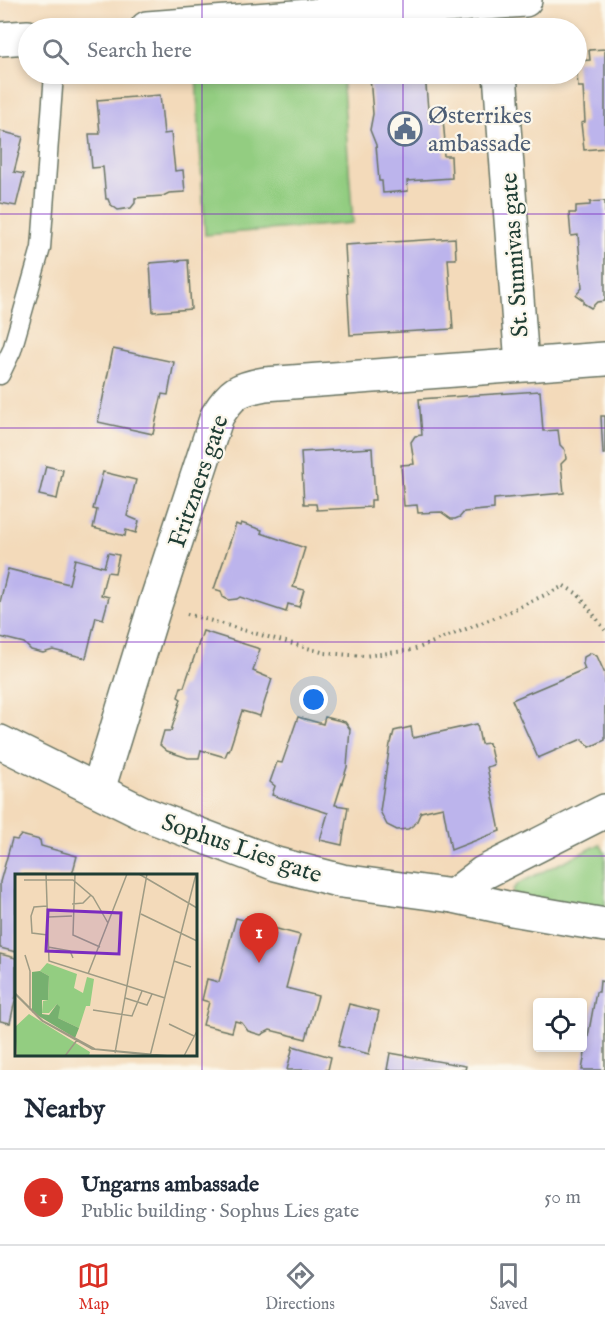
<!DOCTYPE html>
<meta charset="utf-8">
<style>
:root{--surface:#fff;--page:#f2f2f3;--text:#1f2937;--muted:#747a83;--line:#e0e1e3;--accent:#d93025}
body{margin:0;font-family:"IM FELL English",serif;background:var(--page);color:var(--text)}
.controls{position:absolute;right:18px;bottom:18px;display:grid;overflow:hidden;border-radius:6px;box-shadow:0 3px 9px #0003}
.controls button{width:54px;height:54px;display:grid;place-items:center;padding:0;border:0;border-bottom:2px solid var(--line);background:var(--surface);color:var(--text);font:30px sans-serif}
.you{position:absolute;left:314px;top:700px;width:21px;height:21px;margin:-15px;border:4px solid #fff;border-radius:50%;background:#1a73e8;box-shadow:0 0 0 9px #1a73e833}
.badge{display:grid;place-items:center;width:39px;height:39px;border-radius:50%;background:var(--accent);color:#fff;font-size:20px;font-weight:700}
.pin{position:absolute;translate:-50% -50px;filter:drop-shadow(0 2px 3px #0008)}
.pin::after{content:'';position:absolute;top:32px;width:21px;height:18px;background:inherit;clip-path:polygon(0 0,100% 0,50% 100%)}
.list{margin:0;padding:0;list-style:none}
h2{display:flex;justify-content:space-between;align-items:center;height:78px;margin:0;padding:0 24px;font-size:26px}
h2 small{font-size:20px;font-weight:400;color:var(--muted)}
.list li{display:grid;grid-template-columns:39px 1fr auto;gap:18px;align-items:center;box-sizing:border-box;height:96px;padding:0 24px;border-top:2px solid var(--line)}
.list b{display:block;font-size:22px;white-space:nowrap}
.list p{margin:0;font-size:20px;white-space:nowrap;color:var(--muted)}
.list em{font-size:20px;font-style:normal;color:var(--muted)}
.icon{flex:none;width:33px;height:33px;fill:none;stroke:currentColor;stroke-width:2;stroke-linecap:round;stroke-linejoin:round}
.map{position:relative;flex:none;width:605px;height:1070px;overflow:hidden}
.search{position:absolute;background:var(--surface);box-shadow:0 3px 9px #0003;left:18px;right:18px;top:18px;height:66px;display:flex;align-items:center;gap:15px;box-sizing:border-box;padding:0 21px;border-radius:33px;color:var(--muted);font-size:22px}
.sheet{height:174px;background:var(--surface)}
nav{display:flex;justify-content:space-around;align-items:center;box-sizing:border-box;height:84px;border-top:2px solid var(--line);background:var(--surface);font-size:16px;color:var(--muted)}
nav a{display:grid;justify-items:center;gap:3px}
nav .on{color:var(--accent)}
.map>svg:first-child{display:block}
.green{fill:#93cd81;stroke:#59855a;stroke-width:1.5}
.building{fill:#bcb4ec}
.lines{fill:none;stroke-linecap:round;stroke-linejoin:round}
.service-casing{stroke:#697463;stroke-width:21}
.minor-casing{stroke:#697463;stroke-width:36}
.path{stroke:#697463;stroke-width:4;stroke-dasharray:1.5 4.5;stroke-linecap:butt}
.service{stroke:#fff;stroke-width:18}
.minor{stroke:#fff;stroke-width:33}
.grid{fill:none;stroke:#7b2cbf;stroke-width:1.5;stroke-opacity:0.55}
.labels{text-anchor:middle;stroke-width:4.5;stroke-linejoin:round;paint-order:stroke}
.service-label{font-size:24px;fill:#4e5e75;stroke:#fbf7ec;text-anchor:start}
.street-label{font-size:24px;fill:#1f3d34;stroke:#fbf7ec}
.inset-road{fill:none;stroke:#9e9b84;stroke-width:1.5}
.view{fill:#7b2cbf;fill-opacity:0.15;stroke:#7b2cbf;stroke-width:3}
.inset-edge{fill:none;stroke:#1f3d34;stroke-width:3}
</style>
<div class="map">
<svg width="605" height="1070" viewBox="0 0 605 1070">
<rect width="100%" height="100%" fill="#fbf7ec"/>
<filter id="ink" filterUnits="userSpaceOnUse"><feTurbulence type="fractalNoise" baseFrequency=".0167" numOctaves="2"/><feDisplacementMap in="SourceGraphic" scale="12" xChannelSelector="R" yChannelSelector="G"/><feConvolveMatrix kernelMatrix="1 2 1 2 8 2 1 2 1" color-interpolation-filters="sRGB"/></filter>
<filter id="wash" filterUnits="userSpaceOnUse"><feTurbulence type="fractalNoise" baseFrequency=".008" numOctaves="4" result="noise"/><feDisplacementMap in="SourceGraphic" scale="24" xChannelSelector="R" yChannelSelector="G"/><feGaussianBlur stdDeviation="1.35" result="paint"/><feColorMatrix in="noise" values="0 0 0 0 0 0 0 0 0 0 0 0 0 0 0 0 0 1.4 0 .05"/><feComposite in="paint" operator="in"/></filter>
<g filter="url(#wash)">
<rect width="100%" height="100%" fill="#f3daba"/>
<!-- green -->
<g class="green">
<polygon points="196,74 342,74 353,223 205,235"/>
<polygon points="600,844 605,853 605,913 513,894 513,889 519,883"/>
</g>
<g id="blocks">
<!-- building -->
<g class="building">
<polygon points="605,49 605,148 584,150 581,123 585,122 583,87 578,87 576,61 590,60 589,50"/>
<polygon points="374,74 425,74 429,121 443,119 445,142 443,142 444,156 451,156 452,178 407,181 408,191 383,193 382,181 379,181 376,145 370,130 373,114 370,77 375,76"/>
<polygon points="160,95 164,134 171,133 175,171 183,170 185,192 169,193 163,196 135,198 135,203 131,208 118,210 110,204 108,199 106,199 103,167 92,168 89,134 100,134 97,100"/>
<polygon points="0,131 23,137 14,172 24,174 16,206 0,203"/>
<polygon points="605,201 605,301 597,302 591,308 583,303 583,300 576,295 582,288 578,235 571,236 569,213 576,213 576,206 590,205 590,202"/>
<polygon points="455,238 456,259 448,259 453,329 350,335 345,245"/>
<polygon points="188,260 191,309 153,312 150,263"/>
<polygon points="113,349 174,362 168,395 162,394 153,434 98,422"/>
<polygon points="540,391 543,431 558,430 560,445 565,450 566,459 561,464 564,493 494,499 494,509 464,512 460,517 455,519 451,519 441,512 418,513 417,505 404,506 401,465 414,464 411,442 415,436 422,435 419,399"/>
<polygon points="601,416 605,416 605,454 603,454"/>
<polygon points="372,448 375,500 371,500 371,507 317,510 316,504 304,504 301,452"/>
<polygon points="46,466 63,470 57,499 39,495"/>
<polygon points="103,472 136,480 127,516 139,521 136,533 126,530 125,536 93,528 97,510 93,509"/>
<polygon points="241,523 262,530 261,533 305,548 293,587 304,590 299,607 288,604 286,612 240,597 237,599 228,600 223,597 221,591 214,589 236,524 240,526"/>
<polygon points="108,553 119,555 115,573 107,572 101,595 109,597 103,619 96,617 86,658 53,650 43,653 31,650 24,643 0,637 0,602 8,569 69,584 75,559 104,567"/>
<polygon points="203,631 260,649 253,671 272,679 260,716 242,711 229,751 228,750 225,757 201,750 199,758 188,758 167,751 160,745 164,731 171,731 181,699 178,697 181,687 184,687"/>
<polygon points="591,653 597,656 605,674 605,740 590,747 582,739 538,758 512,700 585,669 583,664 584,657"/>
<polygon points="298,717 323,724 325,717 345,722 350,729 347,767 335,805 348,807 342,845 320,840 328,813 272,795 275,786 270,782 277,762 282,763"/>
<polygon points="477,724 481,744 489,743 494,765 487,767 500,831 451,850 443,807 421,812 416,823 408,829 397,830 387,825 380,811 390,744 391,743 394,731 411,727 413,738"/>
<polygon points="21,835 40,840 41,846 77,856 72,875 16,875 16,952 0,948 0,882 12,839 17,840"/>
<polygon points="236,918 300,935 286,988 318,996 306,1039 270,1030 261,1035 248,1031 242,1023 235,1021 232,1032 203,1025 209,1002 202,1000 207,979 219,982"/>
<polygon points="0,954 16,958 16,996 10,1023 0,1021"/>
<polygon points="600,981 605,982 605,1070 582,1070 596,992 599,992"/>
<polygon points="349,1004 379,1011 369,1054 338,1046"/>
<polygon points="293,1046 331,1057 328,1070 287,1070"/>
<polygon points="390,1053 466,1066 465,1070 387,1070"/>
</g>
</g>
</g>
<g filter="url(#ink)">
<use href="#blocks" fill-opacity="0" stroke="#697463" stroke-width="1.5"/>
<g class="lines">
<defs>
<polyline id="service" points="0,375 12,350 41,248 54,74"/>
<g id="minor">
<polyline points="147,28 525,0"/>
<polyline points="0,39 28,37"/>
<polyline points="500,74 522,364"/>
<polyline points="0,742 145,814 276,864 342,881 453,896 512,909 605,925"/>
<path d="M98,790L155,605L217,416C232,392 238,389 265,384L605,359"/>
<polyline points="453,896 483,873 605,811"/>
</g>
</defs>
<!-- service casing -->
<use href="#service" class="service-casing"/>
<!-- minor casing -->
<use href="#minor" class="minor-casing"/>
<!-- path -->
<polyline class="path" points="187,614 325,653 364,656 413,650 504,614 564,586 578,594 605,630"/>
<!-- service -->
<use href="#service" class="service"/>
<!-- minor -->
<use href="#minor" class="minor"/>
</g>
</g>
<!-- grid -->
<path class="grid" d="M202,0V28M403,0V28M202,74V1070M403,74V1070M0,214H605M0,428H605M0,642H605M0,856H605"/>
<!-- icons -->
<defs>
<symbol id="civic-ring" viewBox="-11 -11 22 22"><circle r="9.5" fill="#fbf7ec" stroke="#5c6f8a" stroke-width="1.5"/><path d="M-.6-6.5H3V-4.5H.6V-3L4-1V1h2V6H-6V1h2V-1L-.6-3ZM-1.2 2.5V6h2.4V2.5Z" fill="#5c6f8a"/></symbol>
</defs>
<g fill-rule="evenodd">
<use href="#civic-ring" x="386" y="110" width="38" height="38"/>
</g>
<g class="labels">
<!-- service labels -->
<g class="service-label">
<text x="428" y="123">Østerrikes<tspan x="428" dy="28">ambassade</tspan></text>
</g>
<!-- street labels -->
<g class="street-label">
<text transform="translate(514 255) rotate(-94)" y="8">St. Sunnivas gate</text>
<text transform="translate(198 481) rotate(-71)" y="8">Fritzners gate</text>
<text transform="translate(242 848) rotate(19)" y="8">Sophus Lies gate</text>
</g>
</g>
<!-- overview -->
<g transform="translate(15 874)">
<rect width="182" height="182" fill="#f3daba"/>
<path d="M32,89L62,100L59,114L68,119L72,103L79,105L75,132H71L64,154L43,144L42,130L34,139H27L28,127L33,126L34,102L25,97ZM14,140L75,178L74,182H2L0,153Z" fill="#93cd81"/>
<path d="M25,97L34,102L33,126H27V140L34,141L42,130L45,133L43,144L64,154L60,164L17,138V98Z" fill="#76b06f"/>
<path class="inset-road" d="M31,0L34,87L150,124M60,0L58,61L85,73M124,0L182,34M9,6H58L78,23L93,49M57,30L68,29L76,21M32,32L19,33L16,42L17,59L33,61M126,40L182,67M33,43L57,42M33,73L55,77L58,84M10,81L15,97V136M159,87L176,93M73,100L112,0M0,119L28,147L80,175L155,182M0,120L27,147L77,175L145,182M110,124L132,131L137,120M78,136L117,142L127,117M154,150L179,162M100,179L132,0M50,182L62,166M135,182L181,0M169,182L182,157"/>
<path class="view" d="M33,36L106,39L104,80L31,77Z"/>
<rect width="182" height="182" class="inset-edge"/>
</g>
</svg>
<div class="controls">
<button><svg class="icon" aria-label="locate" viewBox="0 0 24 24"><circle cx="12" cy="12" r="6"/><path d="M12 2v4M12 18v4M2 12h4M18 12h4"/></svg></button>
</div>
<div class="you"></div>
<div class="pin badge" style="left:259px;top:963px">1</div>
<div class="search"><svg class="icon" aria-label="search" viewBox="0 0 24 24"><circle cx="10" cy="10" r="6"/><path d="M15 15l6 6"/></svg>Search here</div>
</div>
<section class="sheet">
<h2>Nearby<small></small></h2>
<ul class="list">
<li><span class="badge">1</span><div><b>Ungarns ambassade</b><p>Public building · Sophus Lies gate</p></div><em>50 m</em></li>
</ul>
</section>
<nav>
<a class="on"><svg class="icon" aria-label="map" viewBox="0 0 24 24"><path d="M3 6l6-2 6 2 6-2v14l-6 2-6-2-6 2zM9 4v14M15 6v14"/></svg>Map</a>
<a><svg class="icon" aria-label="directions" viewBox="0 0 24 24"><path d="M12 3l9 9-9 9-9-9zM9 14v-3h6M13 9l2 2-2 2"/></svg>Directions</a>
<a><svg class="icon" aria-label="saved" viewBox="0 0 24 24"><path d="M7 4h10v16l-5-4-5 4z"/></svg>Saved</a>
</nav>
